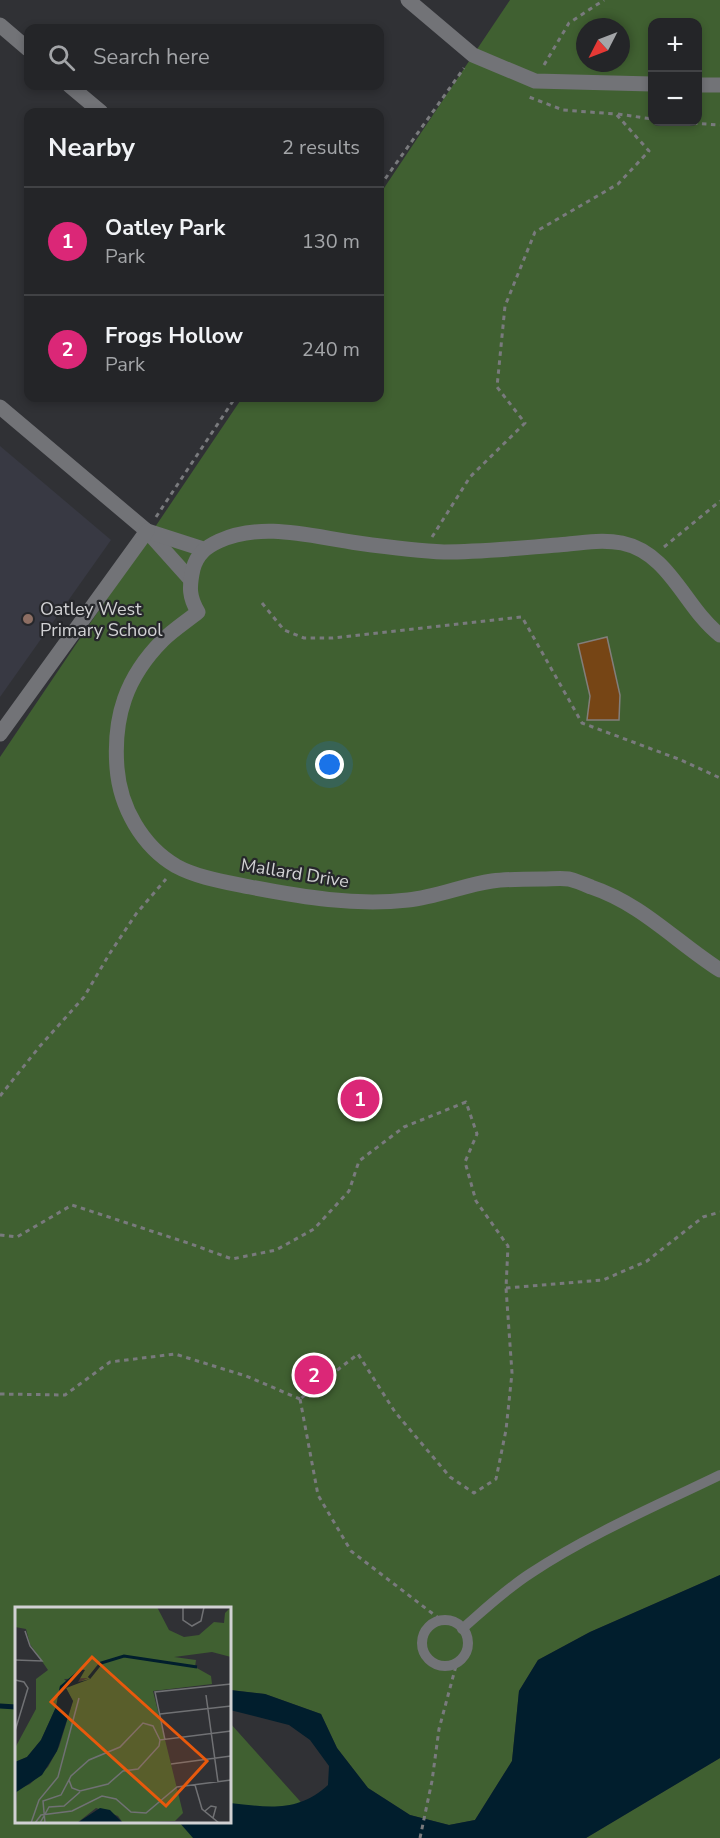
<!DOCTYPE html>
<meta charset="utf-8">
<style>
:root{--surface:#242528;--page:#303134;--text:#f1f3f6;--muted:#a3a5a8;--line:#414245;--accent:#db2777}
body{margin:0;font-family:"Nunito Sans",sans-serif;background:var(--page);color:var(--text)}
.controls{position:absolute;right:18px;top:18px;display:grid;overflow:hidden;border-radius:12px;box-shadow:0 3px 9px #0003}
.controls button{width:54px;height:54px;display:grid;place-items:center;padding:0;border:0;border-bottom:2px solid var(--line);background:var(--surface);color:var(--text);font:30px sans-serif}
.compass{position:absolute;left:576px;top:18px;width:54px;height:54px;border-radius:50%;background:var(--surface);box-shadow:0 3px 9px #0003;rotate:228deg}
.you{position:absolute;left:330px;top:765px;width:21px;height:21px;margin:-15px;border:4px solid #fff;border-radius:50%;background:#1a73e8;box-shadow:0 0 0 9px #1a73e833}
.badge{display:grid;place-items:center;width:39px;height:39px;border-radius:50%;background:var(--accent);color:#fff;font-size:20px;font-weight:700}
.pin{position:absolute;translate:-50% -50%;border:3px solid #fff;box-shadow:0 2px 6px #0006}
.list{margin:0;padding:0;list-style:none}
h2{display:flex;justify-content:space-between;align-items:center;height:78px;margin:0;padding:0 24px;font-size:26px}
h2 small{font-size:20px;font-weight:400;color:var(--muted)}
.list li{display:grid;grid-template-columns:39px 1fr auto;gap:18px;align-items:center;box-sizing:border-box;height:108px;padding:0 24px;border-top:2px solid var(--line)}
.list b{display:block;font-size:22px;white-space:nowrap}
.list p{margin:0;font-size:20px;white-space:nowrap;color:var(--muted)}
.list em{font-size:20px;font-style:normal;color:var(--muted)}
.icon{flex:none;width:33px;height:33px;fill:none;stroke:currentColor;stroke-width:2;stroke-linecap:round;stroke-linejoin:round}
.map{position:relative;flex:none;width:720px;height:1838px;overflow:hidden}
.search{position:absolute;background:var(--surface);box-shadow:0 3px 9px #0003;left:24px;top:24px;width:360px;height:66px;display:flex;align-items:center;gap:15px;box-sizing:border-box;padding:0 21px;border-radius:12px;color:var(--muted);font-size:22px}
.panel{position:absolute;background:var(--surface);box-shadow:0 3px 9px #0003;left:24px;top:108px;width:360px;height:294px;border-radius:12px}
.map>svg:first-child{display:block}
.built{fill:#383943}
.green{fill:#406031;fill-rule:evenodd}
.water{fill:#011e2d}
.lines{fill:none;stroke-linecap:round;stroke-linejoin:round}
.stream{stroke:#011e2d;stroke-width:5}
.building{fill:#764515;stroke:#827e7b;stroke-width:1.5}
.path{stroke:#797a7d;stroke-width:3;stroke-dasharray:4.5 4.5;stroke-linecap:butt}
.service{stroke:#727377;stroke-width:10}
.minor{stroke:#727377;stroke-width:15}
.education-dot{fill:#8d6e63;stroke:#26272b;stroke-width:2}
.labels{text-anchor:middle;stroke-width:4.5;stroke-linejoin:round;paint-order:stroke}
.poi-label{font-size:18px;fill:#d1d1d3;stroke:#26272b;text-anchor:start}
.street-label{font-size:18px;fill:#d1d1d3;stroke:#26272b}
.inset-river{fill:none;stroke:#011e2d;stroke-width:3}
.inset-road{fill:none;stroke:#707174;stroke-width:1.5}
.view{fill:#e8590c;fill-opacity:0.15;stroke:#e8590c;stroke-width:3}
.inset-edge{fill:none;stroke:#d1d1d3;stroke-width:3}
</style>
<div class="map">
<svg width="720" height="1838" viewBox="0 0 720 1838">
<rect width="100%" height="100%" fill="#303135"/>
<!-- built -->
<polygon class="built" points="0,446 111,540 0,697"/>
<!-- green -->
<g class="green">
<path d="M510,0H720V1575L590,1632L538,1660L519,1691L512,1761L475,1820L449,1825L410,1815L368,1788L337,1748L321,1714L265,1694L230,1690V1608H16V1822H230V1723L333,1838H0V757L242,398H380V194ZM652,22H698V122H652ZM585,27H621V63H585Z"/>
<polygon points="720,1758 720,1838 586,1838"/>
</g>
<!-- water -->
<path class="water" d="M720,1575V1758L586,1838H193L179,1822H230V1803C267,1807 298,1813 328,1785L329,1766L310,1740L289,1725L230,1710V1690L265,1694L321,1714L337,1748L368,1788L410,1815L449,1825L475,1820L512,1761L519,1691L538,1660L590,1632Z"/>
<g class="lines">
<!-- stream -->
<polyline class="stream" points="0,1706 16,1707"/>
</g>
<!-- building -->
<polygon class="building" points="607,637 620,695 619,720 587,720 590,696 578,644"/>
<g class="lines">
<!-- path -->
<g class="path">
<polyline points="544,65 569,23 604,0"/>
<polyline points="618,114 652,119"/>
<polyline points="675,122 720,125"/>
<polyline points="380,186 464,68"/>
<polyline points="156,517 235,398"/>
<polyline points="432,537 470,477 525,423 497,387 505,306 535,232 618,184 649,151 616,114 563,110 529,97"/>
<polyline points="664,547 720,501"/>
<polyline points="262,603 284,630 304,638 333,638 522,617 582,723 681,760 720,778"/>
<polyline points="0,1096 40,1046 84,997 110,953 136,914 166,879"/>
<polyline points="0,1235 17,1237 72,1205 191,1244 232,1259 276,1250 314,1229 349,1191 359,1161 404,1127 466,1102 477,1134 465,1162 476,1201 508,1246 506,1288 512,1373 506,1430 496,1479 474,1493 450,1477 395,1412 358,1354 300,1399"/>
<polyline points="506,1288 603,1280 647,1261 703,1217 720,1212"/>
<polyline points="0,1394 65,1395 110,1362 175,1354 246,1376 300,1399"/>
<polyline points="300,1399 318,1495 351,1551 441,1620"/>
<polyline points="420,1838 432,1781 439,1729 457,1662"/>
</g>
<!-- service -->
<g class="service">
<circle cx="445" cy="1643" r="23"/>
<path d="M462,1629C485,1609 506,1589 531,1573C590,1534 656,1506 720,1475"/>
</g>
<!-- minor -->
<g class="minor">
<polyline points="408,0 473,55 535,81 652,84"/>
<polyline points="0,25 28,49"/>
<polyline points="698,85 720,85"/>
<polyline points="70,86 101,112"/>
<polyline points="0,407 147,531 190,579"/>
<polyline points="147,531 203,549"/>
<path d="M720,635C685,608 670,553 622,543C601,539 579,543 558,545C520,548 482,552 444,552C416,551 387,547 358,543C313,537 263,521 219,541C206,547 197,554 193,569C189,587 189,597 198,612C187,621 173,630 163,640C126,677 113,717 117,768C120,807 142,846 176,866C198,878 226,882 250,887C303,897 354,906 408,900C437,897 464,885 492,881C508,879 526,879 542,879C551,879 561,878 569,879C577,881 584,884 591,887C642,904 676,942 720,970"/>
<polyline points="0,734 147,531"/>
</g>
</g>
<!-- markers -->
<circle class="education-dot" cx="28" cy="619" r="6"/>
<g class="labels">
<!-- poi labels -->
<g class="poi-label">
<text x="40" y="615">Oatley West<tspan x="40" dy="21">Primary School</tspan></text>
</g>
<!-- street labels -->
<g class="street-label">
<text transform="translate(295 873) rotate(9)" y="6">Mallard Drive</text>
</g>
</g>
<!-- overview -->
<g transform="translate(15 1607)">
<rect width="216" height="216" fill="#303135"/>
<path d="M0,0H142L154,23L169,30L184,28L199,15L209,16L210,6L216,0V50L197,45L159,50L181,53L180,60L196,69L197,77L138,84L168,206L160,214L108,216L103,209L81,201L62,216H0L2,183L15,177L33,160L44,140L58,94L51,81L73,71L49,72L52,75L45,79L41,100L26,133L12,150L0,155V141L21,102V72L33,63L15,37L11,22L0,20Z" fill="#406031"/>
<path d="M65,62L70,63L63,75L75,72L51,81L58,94L42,144L27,168L0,186V155L12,150L26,133L41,100L45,79ZM85,201L95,203L108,216H62Z" fill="#011e2d"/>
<path class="inset-river" d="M74,71L86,56L109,49L182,60"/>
<path class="inset-road" d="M168,0V13L177,19L186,14L189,0M192,0H211M0,53L27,54L15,39L10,24M0,73L9,75L13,81L0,124M191,88L203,175M145,107L216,99M150,133L140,85L216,77M156,157L216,149M54,173L57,181L65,184L93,177L108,164L123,162L144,139L145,133M180,178L187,202L204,216M190,204L196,199L201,200L198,211M16,216L24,193L43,170L64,91M20,216L26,208L57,204L87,189L101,192L116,205L131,206L162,180L216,173M25,216L34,200L49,199L65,185M30,216L28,194L46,188L56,169L74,153L105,140L128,116L138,119L145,133L216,124"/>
<path class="view" d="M77,50L192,154L151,199L36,95Z"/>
<rect width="216" height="216" class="inset-edge"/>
</g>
</svg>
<div class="controls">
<button>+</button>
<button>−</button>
</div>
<svg class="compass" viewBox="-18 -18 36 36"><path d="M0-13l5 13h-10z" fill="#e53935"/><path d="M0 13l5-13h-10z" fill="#a3a5a8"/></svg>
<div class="you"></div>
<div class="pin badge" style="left:360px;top:1099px">1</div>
<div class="pin badge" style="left:314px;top:1375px">2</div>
<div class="search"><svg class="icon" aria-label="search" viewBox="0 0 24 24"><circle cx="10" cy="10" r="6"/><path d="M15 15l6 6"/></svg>Search here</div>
<section class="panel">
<h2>Nearby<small>2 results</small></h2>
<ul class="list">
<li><span class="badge">1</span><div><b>Oatley Park</b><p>Park</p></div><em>130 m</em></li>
<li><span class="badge">2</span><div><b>Frogs Hollow</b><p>Park</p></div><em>240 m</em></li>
</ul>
</section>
</div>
